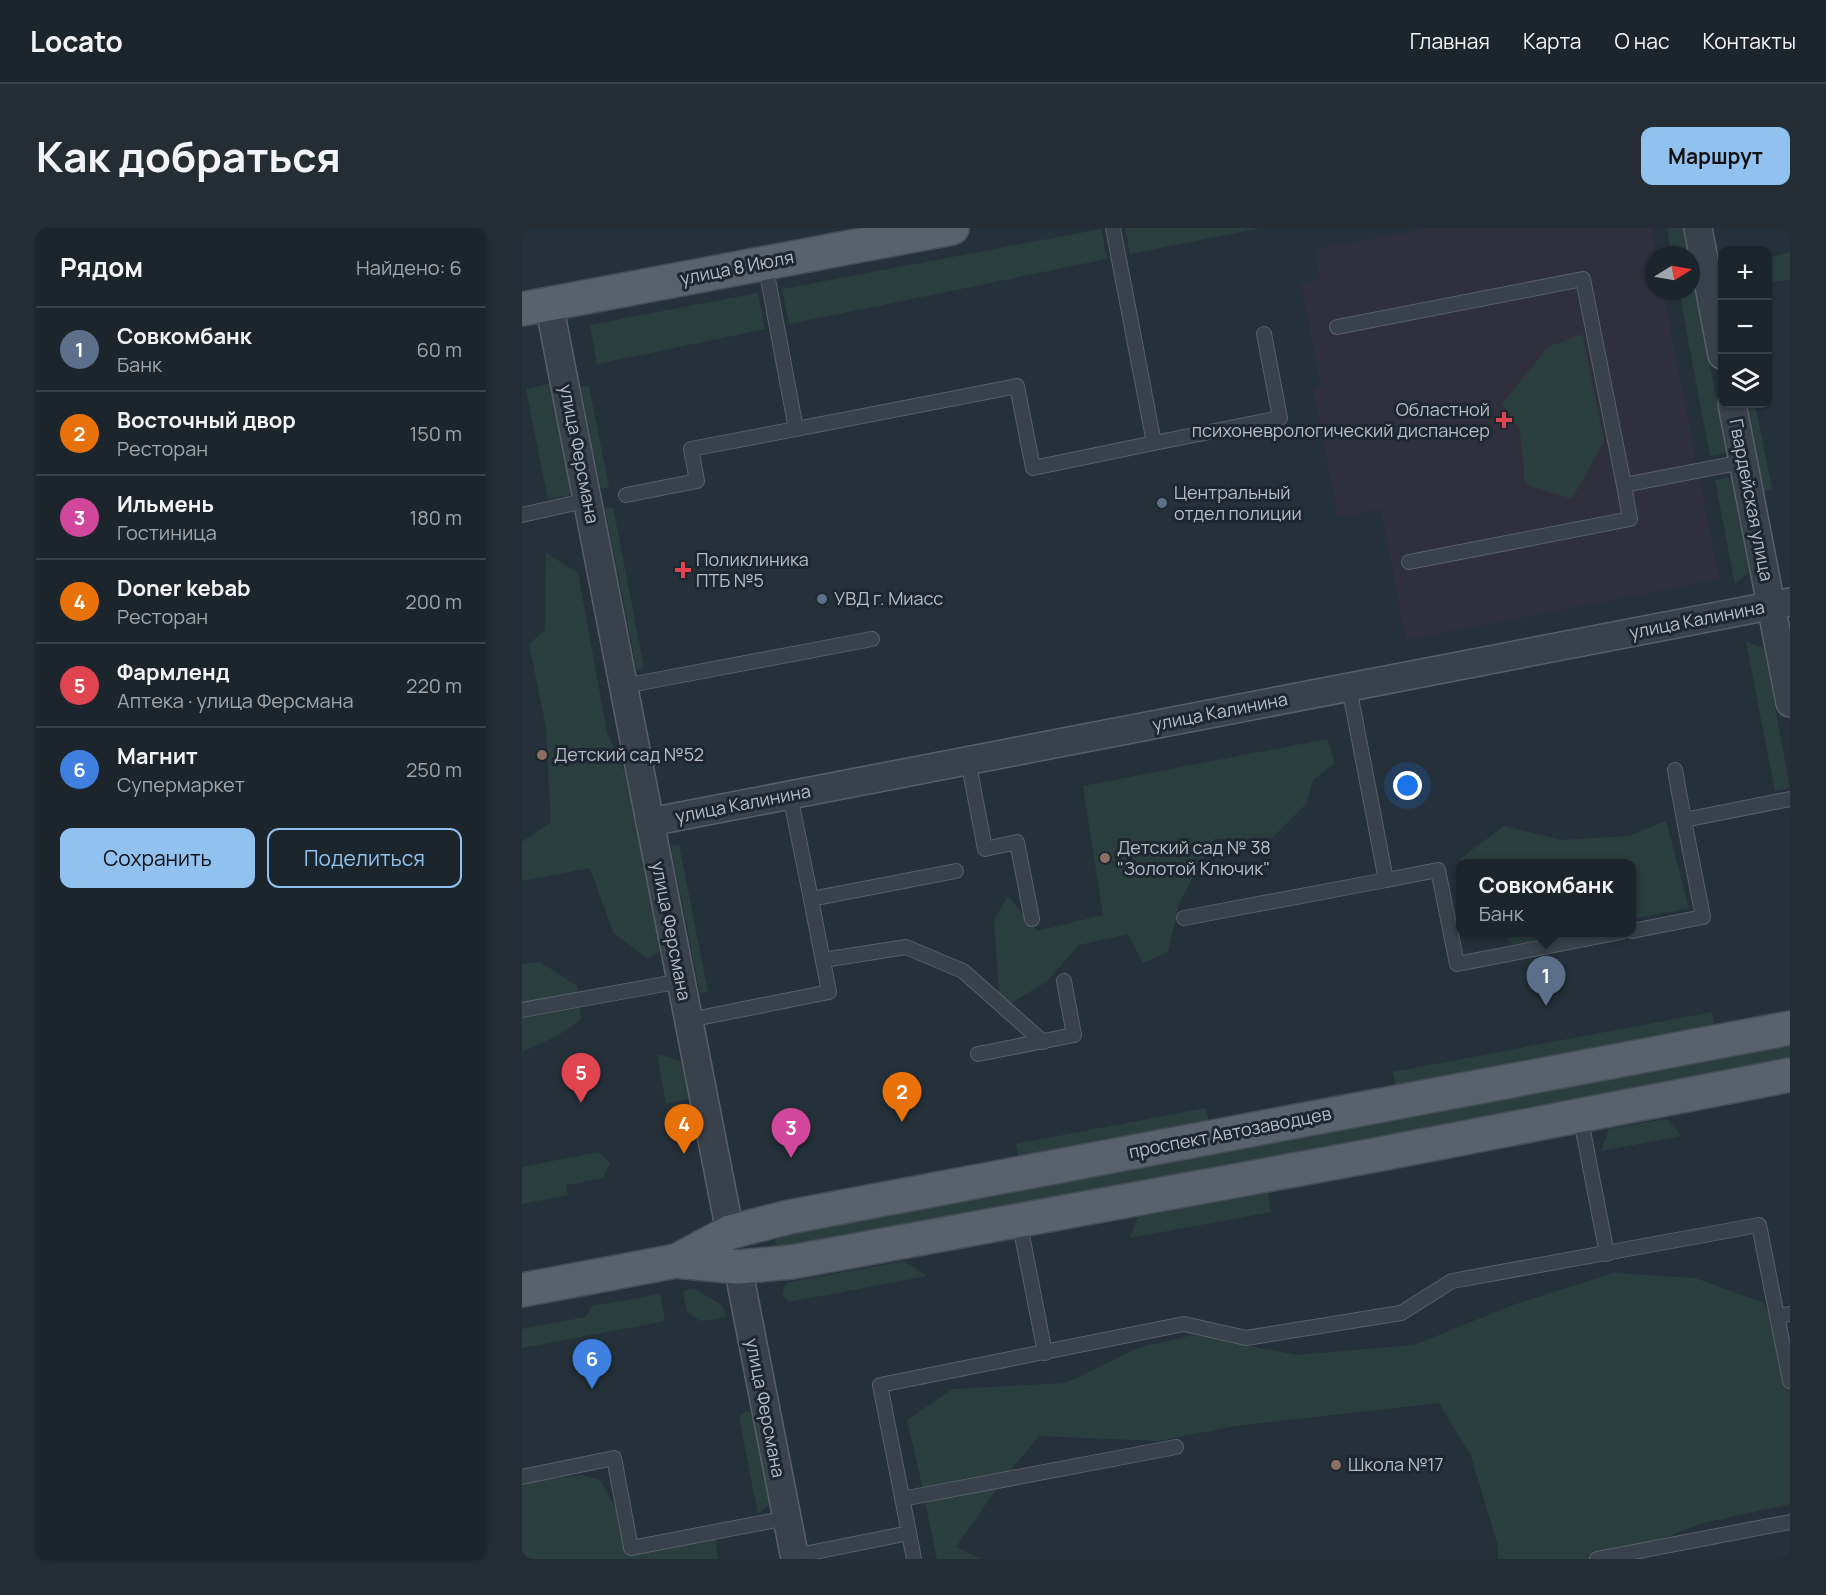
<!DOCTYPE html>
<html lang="ru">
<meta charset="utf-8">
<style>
:root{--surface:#1c252c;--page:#252d34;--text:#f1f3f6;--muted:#a0a5a9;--line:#3a4248;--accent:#91c1ee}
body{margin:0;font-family:Manrope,sans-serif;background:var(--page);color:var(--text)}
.controls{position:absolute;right:18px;top:18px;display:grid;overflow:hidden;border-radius:12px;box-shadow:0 2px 4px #0004}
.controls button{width:54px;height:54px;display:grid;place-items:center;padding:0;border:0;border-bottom:2px solid var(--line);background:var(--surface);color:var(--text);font:30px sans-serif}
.compass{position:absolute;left:1124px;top:18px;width:54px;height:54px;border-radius:50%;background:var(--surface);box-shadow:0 2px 4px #0004;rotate:79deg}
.you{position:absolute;left:886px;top:558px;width:21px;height:21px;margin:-15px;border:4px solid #fff;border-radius:50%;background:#1a73e8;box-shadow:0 0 0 9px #1a73e833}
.badge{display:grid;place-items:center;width:39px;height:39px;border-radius:50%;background:var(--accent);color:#fff;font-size:20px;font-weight:700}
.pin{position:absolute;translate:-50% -50px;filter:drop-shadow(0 2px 3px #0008)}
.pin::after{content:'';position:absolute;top:32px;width:21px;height:18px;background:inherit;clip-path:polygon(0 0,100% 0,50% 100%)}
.popup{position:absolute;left:934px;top:631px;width:180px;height:78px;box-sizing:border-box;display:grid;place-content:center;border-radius:12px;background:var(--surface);filter:drop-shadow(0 2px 4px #0005);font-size:20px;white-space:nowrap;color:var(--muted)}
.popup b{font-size:22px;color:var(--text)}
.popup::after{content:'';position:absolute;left:50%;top:100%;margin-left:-12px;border:12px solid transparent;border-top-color:var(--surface)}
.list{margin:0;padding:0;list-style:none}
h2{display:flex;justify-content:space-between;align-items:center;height:78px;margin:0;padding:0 24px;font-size:26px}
h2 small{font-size:20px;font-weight:400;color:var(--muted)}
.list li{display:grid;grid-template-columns:39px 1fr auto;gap:18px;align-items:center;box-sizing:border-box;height:84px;padding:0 24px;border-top:2px solid var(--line)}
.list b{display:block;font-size:22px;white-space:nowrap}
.list p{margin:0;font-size:20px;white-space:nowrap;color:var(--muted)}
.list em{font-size:20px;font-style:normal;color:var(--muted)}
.actions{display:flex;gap:12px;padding:18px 24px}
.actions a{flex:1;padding:14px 0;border:2px solid var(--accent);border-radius:12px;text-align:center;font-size:21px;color:var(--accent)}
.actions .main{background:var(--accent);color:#111}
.icon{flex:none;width:33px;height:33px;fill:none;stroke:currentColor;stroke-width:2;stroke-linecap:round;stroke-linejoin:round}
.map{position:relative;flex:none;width:1268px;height:1331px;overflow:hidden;border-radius:12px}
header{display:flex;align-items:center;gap:36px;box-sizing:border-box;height:84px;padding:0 30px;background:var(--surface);border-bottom:2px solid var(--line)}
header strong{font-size:28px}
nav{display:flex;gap:33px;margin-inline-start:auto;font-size:21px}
.intro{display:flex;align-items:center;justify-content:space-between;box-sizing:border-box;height:144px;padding:0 36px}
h1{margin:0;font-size:42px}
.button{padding:15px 27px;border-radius:12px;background:var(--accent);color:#111;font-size:21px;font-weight:700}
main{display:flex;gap:36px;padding:0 36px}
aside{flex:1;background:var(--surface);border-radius:12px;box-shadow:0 2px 4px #0004}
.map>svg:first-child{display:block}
.medical{fill:#30303c}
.green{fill:#2a3f3d}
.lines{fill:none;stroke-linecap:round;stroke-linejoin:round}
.lane-casing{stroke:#576068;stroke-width:16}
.street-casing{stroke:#576068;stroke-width:30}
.primary-casing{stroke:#454e56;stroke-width:36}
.lane{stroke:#39424a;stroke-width:14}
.street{stroke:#39424a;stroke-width:27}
.primary{stroke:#57626a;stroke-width:33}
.health-dot{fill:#e0444e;stroke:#1e272f;stroke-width:2}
.service-dot{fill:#5c6f8a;stroke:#1e272f;stroke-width:2}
.education-dot{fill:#8d6e63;stroke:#1e272f;stroke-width:2}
.labels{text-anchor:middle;stroke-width:6;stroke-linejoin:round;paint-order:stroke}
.street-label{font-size:18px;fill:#b4bdc6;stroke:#1e272f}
.poi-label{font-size:18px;fill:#b4bdc6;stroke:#1e272f;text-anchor:start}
</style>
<header>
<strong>Locato</strong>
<nav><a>Главная</a><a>Карта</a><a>О нас</a><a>Контакты</a></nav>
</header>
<div class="intro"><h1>Как добраться</h1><a class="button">Маршрут</a></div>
<main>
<aside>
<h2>Рядом<small>Найдено: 6</small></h2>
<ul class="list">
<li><span class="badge" style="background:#5c6f8a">1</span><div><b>Совкомбанк</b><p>Банк</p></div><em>60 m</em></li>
<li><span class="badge" style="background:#e8710a">2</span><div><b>Восточный двор</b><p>Ресторан</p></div><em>150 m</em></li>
<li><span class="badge" style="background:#d1479c">3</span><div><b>Ильмень</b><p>Гостиница</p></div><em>180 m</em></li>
<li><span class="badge" style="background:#e8710a">4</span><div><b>Doner kebab</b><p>Ресторан</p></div><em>200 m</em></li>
<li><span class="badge" style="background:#e0444e">5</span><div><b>Фармленд</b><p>Аптека · улица Ферсмана</p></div><em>220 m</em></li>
<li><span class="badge" style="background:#3f7fe0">6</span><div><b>Магнит</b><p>Супермаркет</p></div><em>250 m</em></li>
</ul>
<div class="actions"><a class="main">Сохранить</a><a>Поделиться</a></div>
</aside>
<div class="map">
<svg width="1268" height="1331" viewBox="0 0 1268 1331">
<rect width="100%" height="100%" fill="#25313a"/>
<!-- medical -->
<polygon class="medical" points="908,0 1129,0 1134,27 1133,63 1141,63 1197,351 884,412 859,281 816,289 791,160 799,158 779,55 798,51 793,22"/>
<!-- green -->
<g class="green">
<polygon points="603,0 738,0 608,26"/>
<polygon points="1145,0 1161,0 1166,27 1150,27"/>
<polygon points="579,1 585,31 267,96 260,61"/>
<polygon points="1268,24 1268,52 1246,54 1246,30"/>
<polygon points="1169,41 1205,225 1188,228 1157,63 1169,63"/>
<polygon points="236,65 243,101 75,136 68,97"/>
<polygon points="1060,106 1082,213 1050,271 1003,256 998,201 980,176 1026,119"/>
<polygon points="31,155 53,266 26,271 4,161"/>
<polygon points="67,158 87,259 79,261 59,159"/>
<polygon points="1217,176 1233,176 1250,261 1234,264"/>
<polygon points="1209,249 1227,344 1213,356 1193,252"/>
<polygon points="91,279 122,440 115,442 83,281"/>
<polygon points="24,325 56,345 85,505 117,577 159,710 126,731 91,704 68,640 0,653 0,614 29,594 24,499 7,416 23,402"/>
<polygon points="1224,414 1242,420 1268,560 1253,563"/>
<polygon points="805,511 813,535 791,552 785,575 750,610 692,611 657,675 646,724 621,735 606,706 557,717 524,754 478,782 472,692 486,668 516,703 581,687 561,558"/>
<polygon points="1144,593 1167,680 1110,691 1110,636 940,636 938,631 982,598 1041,612 1107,608"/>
<polygon points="157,617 186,764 178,765 149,619"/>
<polygon points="980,705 1048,705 992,717"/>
<polygon points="18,734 55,758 59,791 35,808 0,824 0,736"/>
<polygon points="1190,784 1193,799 874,860 871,844"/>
<polygon points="1268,816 1268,831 259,1021 253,1014 256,1004"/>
<polygon points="135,826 164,835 171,870 144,876"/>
<polygon points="684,880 687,896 497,932 494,916"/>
<polygon points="1145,891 1159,908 1079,923 1087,901"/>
<polygon points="76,924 88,935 81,950 44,957 46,967 0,976 0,939"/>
<polygon points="746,965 749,984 608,1010 616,989"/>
<polygon points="382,1033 405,1048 267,1074 260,1066 264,1055"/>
<polygon points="1091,1045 1173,1050 1242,1075 1268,1148 1268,1276 1181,1295 1087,1331 976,1331 976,1318 949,1228 917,1175 713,1198 636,1213 517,1208 482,1250 434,1319 459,1331 415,1331 396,1239 385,1192 431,1161 544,1155 616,1120 671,1107 775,1127 892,1117 991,1077"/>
<polygon points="173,1061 201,1078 204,1089 179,1093 165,1084 161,1063"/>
<polygon points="138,1066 143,1093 0,1120 0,1101 64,1089 70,1078"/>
<polygon points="224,1183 233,1186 250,1274 236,1286 217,1189"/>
<path d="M60,1247L78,1252L93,1279L102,1311C130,1312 158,1298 185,1302L194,1312L196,1331H0V1255Z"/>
</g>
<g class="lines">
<defs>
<g id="lane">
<polyline points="815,99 1061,51 1102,257"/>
<polyline points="274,201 495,158 511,240 632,215 591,0"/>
<polyline points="632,215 758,190 742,106"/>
<polyline points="104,267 175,253 169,221 274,201 243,35"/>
<polyline points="0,287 66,272"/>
<polyline points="887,334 1108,291 1102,257 1221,234"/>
<polyline points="102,458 350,411"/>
<polyline points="827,459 864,652 916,642 935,736 1099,704"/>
<polyline points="446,532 463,621 495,614 510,691"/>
<polyline points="1153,542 1162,592"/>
<polyline points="268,567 289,671"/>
<polyline points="662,690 864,652"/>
<polyline points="1110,703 1181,689 1162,592 1268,571"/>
<polyline points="301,732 384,719 441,743 521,814"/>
<polyline points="0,782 159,753"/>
<polyline points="167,792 307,764 289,671 434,643"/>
<polyline points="456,826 552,807 542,753"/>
<polyline points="1058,887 1085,1026"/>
<polyline points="497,992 523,1125"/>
<polyline points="1255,1088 1268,1153"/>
<polyline points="0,1249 92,1230 109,1320 265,1290"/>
<polyline points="380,1271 654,1219"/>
<polyline points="387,1305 392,1331"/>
<polyline points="272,1328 387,1305 358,1157 662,1096 724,1110 879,1085 930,1053 1237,997 1255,1088 1268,1086"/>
<polyline points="1075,1331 1268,1294"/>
</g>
<g id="street">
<polyline points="1176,0 1200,127"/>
<polyline points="27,76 208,1004"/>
<polyline points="1210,176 1268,475"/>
<polyline points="128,594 1268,374"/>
<polyline points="216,1039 273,1331"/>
</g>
<g id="primary">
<polyline points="0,81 430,0"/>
<polyline points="154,1033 208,1004 267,989 1268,800"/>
<polyline points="0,1062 154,1033 216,1039 270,1034 848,928 1268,847"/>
</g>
</defs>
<!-- lane casing -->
<use href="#lane" class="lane-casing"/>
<!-- street casing -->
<use href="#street" class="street-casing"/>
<!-- primary casing -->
<use href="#primary" class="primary-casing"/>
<!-- lane -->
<use href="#lane" class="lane"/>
<!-- street -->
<use href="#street" class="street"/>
<!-- primary -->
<use href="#primary" class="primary"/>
</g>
<!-- markers -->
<g class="health-dot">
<path d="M979 183h6v6h6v6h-6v6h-6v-6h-6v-6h6z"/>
<path d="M158 333h6v6h6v6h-6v6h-6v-6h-6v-6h6z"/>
</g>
<g class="service-dot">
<circle cx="640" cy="275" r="6"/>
<circle cx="300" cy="371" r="6"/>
</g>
<g class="education-dot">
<circle cx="20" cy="527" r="6"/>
<circle cx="583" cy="630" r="6"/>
<circle cx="814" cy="1237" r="6"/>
</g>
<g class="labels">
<!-- street labels -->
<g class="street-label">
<text transform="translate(215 40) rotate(-11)" y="6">улица 8 Июля</text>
<text transform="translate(57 226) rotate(79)" y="6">улица Ферсмана</text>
<text transform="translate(1229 272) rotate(79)" y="6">Гвардейская улица</text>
<text transform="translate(1175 392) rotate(-11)" y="6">улица Калинина</text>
<text transform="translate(698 484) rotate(-11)" y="6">улица Калинина</text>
<text transform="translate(221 576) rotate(-11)" y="6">улица Калинина</text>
<text transform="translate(149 703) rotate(79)" y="6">улица Ферсмана</text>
<text transform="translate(708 905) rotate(-11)" y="6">проспект Автозаводцев</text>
<text transform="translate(243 1180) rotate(79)" y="6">улица Ферсмана</text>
</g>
<!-- poi labels -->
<g class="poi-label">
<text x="968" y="188" text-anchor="end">Областной<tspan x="968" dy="21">психоневрологический диспансер</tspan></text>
<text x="652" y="271">Центральный<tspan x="652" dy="21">отдел полиции</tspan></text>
<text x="174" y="338">Поликлиника<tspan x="174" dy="21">ПТБ №5</tspan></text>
<text x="312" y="377">УВД г. Миасс</text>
<text x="32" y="533">Детский сад №52</text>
<text x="595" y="626">Детский сад № 38<tspan x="595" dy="21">"Золотой Ключик"</tspan></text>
<text x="826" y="1243">Школа №17</text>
</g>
</g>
</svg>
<div class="controls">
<button>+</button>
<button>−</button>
<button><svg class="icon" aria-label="layers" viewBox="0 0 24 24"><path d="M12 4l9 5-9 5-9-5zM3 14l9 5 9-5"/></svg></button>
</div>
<svg class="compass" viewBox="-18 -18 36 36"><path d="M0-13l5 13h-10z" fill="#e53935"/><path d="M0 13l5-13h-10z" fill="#a0a5a9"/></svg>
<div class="you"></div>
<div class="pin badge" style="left:1024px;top:778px;background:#5c6f8a">1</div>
<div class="popup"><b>Совкомбанк</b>Банк</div>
<div class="pin badge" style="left:380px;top:894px;background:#e8710a">2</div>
<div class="pin badge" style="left:269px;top:930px;background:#d1479c">3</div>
<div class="pin badge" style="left:162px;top:926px;background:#e8710a">4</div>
<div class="pin badge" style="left:59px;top:875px;background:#e0444e">5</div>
<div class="pin badge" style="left:70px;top:1161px;background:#3f7fe0">6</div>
</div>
</main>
